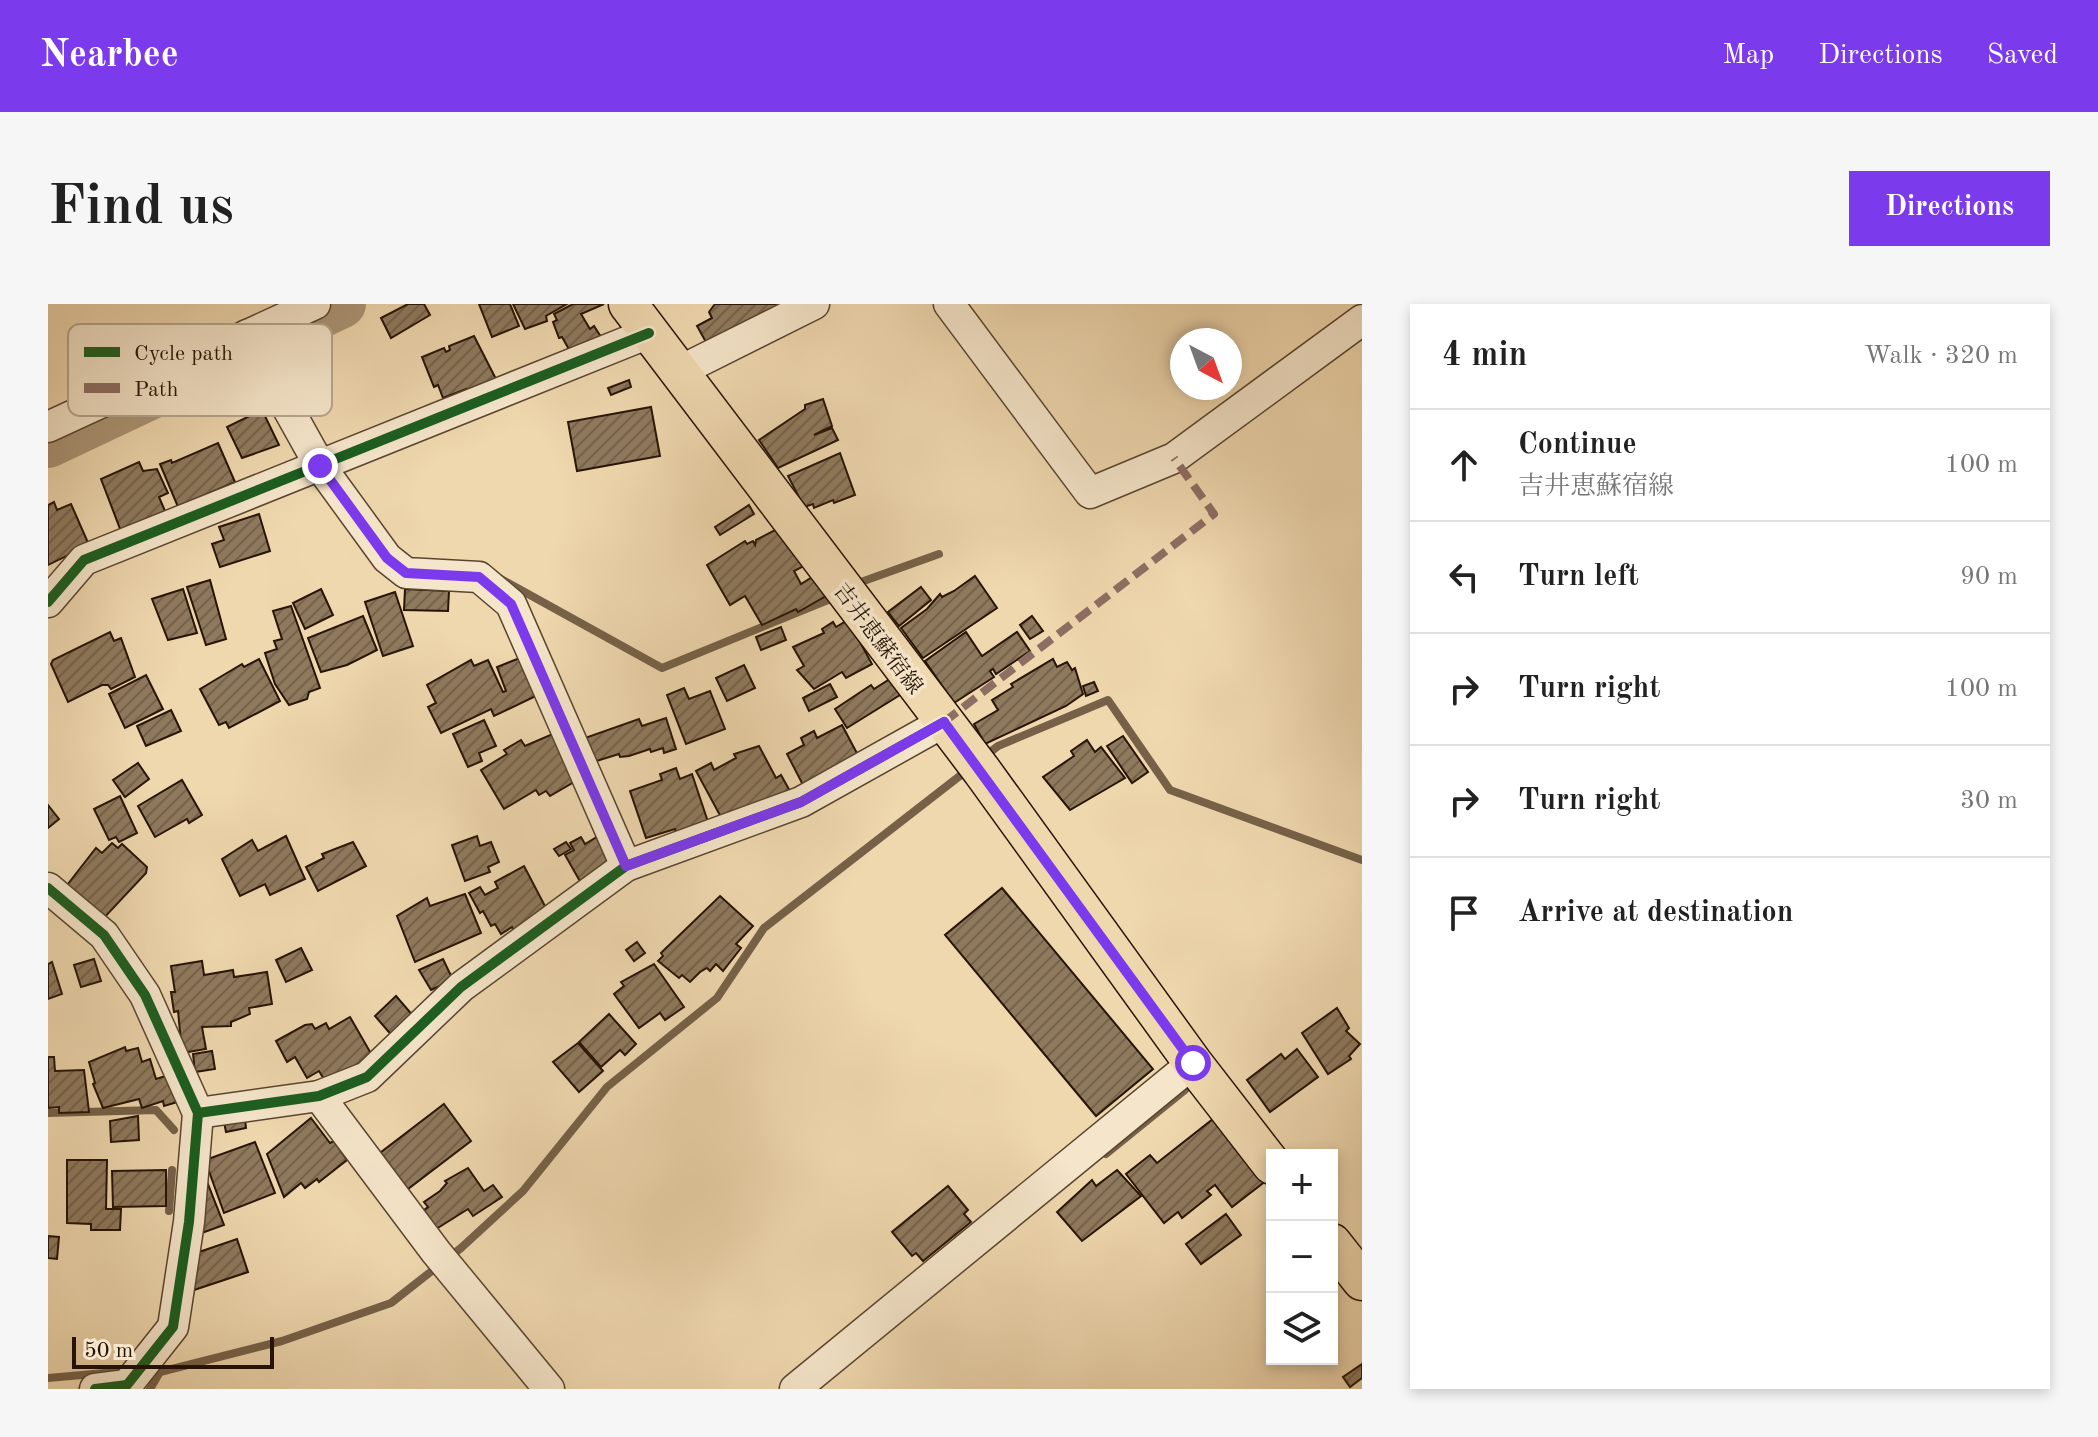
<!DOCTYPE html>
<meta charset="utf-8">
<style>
:root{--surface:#fff;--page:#f6f6f6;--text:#222;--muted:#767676;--line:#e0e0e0;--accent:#7c3aed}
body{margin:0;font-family:"Old Standard TT","Noto Serif JP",serif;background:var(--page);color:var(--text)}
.controls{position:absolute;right:24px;bottom:24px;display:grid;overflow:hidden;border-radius:0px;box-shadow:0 4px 12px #0003}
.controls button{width:72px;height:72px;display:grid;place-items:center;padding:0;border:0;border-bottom:2px solid var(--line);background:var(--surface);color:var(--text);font:40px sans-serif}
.compass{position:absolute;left:1122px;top:24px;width:72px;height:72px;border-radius:50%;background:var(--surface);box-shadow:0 4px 12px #0003;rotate:139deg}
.scale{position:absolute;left:24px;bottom:20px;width:202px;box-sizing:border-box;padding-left:8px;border:4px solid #271405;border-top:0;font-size:22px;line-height:28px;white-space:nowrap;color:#271405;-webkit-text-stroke:6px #f5e5ca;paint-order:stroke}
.stop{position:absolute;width:24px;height:24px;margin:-18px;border:6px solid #7c3aed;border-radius:50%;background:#fff}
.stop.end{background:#7c3aed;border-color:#fff;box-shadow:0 2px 8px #0008}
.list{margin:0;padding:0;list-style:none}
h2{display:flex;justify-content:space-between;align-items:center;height:104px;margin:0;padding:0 32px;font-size:34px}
h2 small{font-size:26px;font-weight:400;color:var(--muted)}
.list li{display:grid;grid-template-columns:52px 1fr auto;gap:24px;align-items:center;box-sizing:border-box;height:112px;padding:0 32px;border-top:2px solid var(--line)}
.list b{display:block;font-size:30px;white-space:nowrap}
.list p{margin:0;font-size:26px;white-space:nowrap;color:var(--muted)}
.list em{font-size:26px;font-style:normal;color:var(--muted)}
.icon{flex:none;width:44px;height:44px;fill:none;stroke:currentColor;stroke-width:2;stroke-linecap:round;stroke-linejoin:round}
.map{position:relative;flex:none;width:1314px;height:1085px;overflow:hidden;border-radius:0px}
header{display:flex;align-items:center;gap:48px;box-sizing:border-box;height:112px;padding:0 40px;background:var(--accent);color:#fff}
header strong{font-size:38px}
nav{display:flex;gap:44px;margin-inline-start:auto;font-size:28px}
.intro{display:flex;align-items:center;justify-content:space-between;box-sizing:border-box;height:192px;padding:0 48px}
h1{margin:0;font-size:56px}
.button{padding:20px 36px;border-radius:0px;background:var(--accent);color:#fff;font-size:28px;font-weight:700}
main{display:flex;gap:48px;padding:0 48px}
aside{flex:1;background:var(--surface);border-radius:0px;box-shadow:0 4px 12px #0003}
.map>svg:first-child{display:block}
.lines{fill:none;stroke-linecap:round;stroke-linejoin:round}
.stream{stroke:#766148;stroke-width:8}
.river{stroke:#ab9575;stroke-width:48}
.building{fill:url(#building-hatch);stroke:#271405;stroke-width:2}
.minor-casing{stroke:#59452f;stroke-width:33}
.major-casing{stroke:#271405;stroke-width:41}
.minor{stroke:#f5e5ca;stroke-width:30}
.major{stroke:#efd7ae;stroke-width:38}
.quiet{stroke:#8d6e63;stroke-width:8;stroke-dasharray:16 8;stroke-linecap:butt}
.cycleway-casing{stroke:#f5e5ca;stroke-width:15}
.cycleway{stroke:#1b5e20;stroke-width:10}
.route{stroke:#7c3aed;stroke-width:10}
.labels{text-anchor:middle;stroke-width:7;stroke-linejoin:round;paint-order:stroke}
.street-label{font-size:22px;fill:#271405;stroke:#f5e5ca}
.key{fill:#f5e5ca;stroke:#b7a68f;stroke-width:2}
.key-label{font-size:22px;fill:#271405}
</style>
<header>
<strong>Nearbee</strong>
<nav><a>Map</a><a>Directions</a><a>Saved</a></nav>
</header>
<div class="intro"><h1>Find us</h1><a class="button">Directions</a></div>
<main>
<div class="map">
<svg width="1314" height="1085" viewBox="0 0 1314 1085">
<defs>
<pattern id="building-hatch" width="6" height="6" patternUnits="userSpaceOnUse" patternTransform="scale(2)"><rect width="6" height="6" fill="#8f795d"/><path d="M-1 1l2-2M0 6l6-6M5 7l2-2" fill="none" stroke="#75624b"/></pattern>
</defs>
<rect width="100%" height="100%" fill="#efd7ae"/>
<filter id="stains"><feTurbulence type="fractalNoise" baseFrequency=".0025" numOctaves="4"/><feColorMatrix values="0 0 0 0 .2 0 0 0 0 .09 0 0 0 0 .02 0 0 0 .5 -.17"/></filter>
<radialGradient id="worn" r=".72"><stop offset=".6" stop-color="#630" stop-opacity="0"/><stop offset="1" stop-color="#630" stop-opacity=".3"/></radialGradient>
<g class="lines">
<!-- stream -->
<g class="stream">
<polyline points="453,275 614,364 780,296"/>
<polyline points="813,278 891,250"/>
<polyline points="936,453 950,442 1060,396 1122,486 1314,556"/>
<polyline points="0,809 108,806 126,826"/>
<polyline points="1058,850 1137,786"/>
<polyline points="121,907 124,866"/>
<polyline points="100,1068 112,1068 234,1037 343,999 413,944 475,887 559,783 669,694 716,624 922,464"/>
<polyline points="0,1074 79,1067"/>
<polyline points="102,1085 112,1068"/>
</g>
<!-- river -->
<g class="river">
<polyline points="221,35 294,0"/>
<polyline points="0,140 108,89"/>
</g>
</g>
<!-- building -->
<g class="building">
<polygon points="360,0 376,0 382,11 343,34 333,14"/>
<polygon points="431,0 462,0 471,22 444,33"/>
<polygon points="465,0 519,0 498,12 499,17 477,25"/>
<polygon points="525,0 556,0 533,10 542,25 546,22 553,33 523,49 514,33 511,34 505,18 509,16 506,10"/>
<polygon points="667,0 736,0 659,40 649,22 664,14 661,8"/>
<polygon points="426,32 450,79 420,91 418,85 395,94 390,81 386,83 374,53 396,44 398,48 402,46 401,42"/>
<polygon points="581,76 583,83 563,91 560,84"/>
<polygon points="775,95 784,122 766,131 784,124 790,136 730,164 711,136 757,105 757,101"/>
<polygon points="603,103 612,152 529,167 520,118"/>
<polygon points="214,106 231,141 194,154 179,123"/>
<polygon points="170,139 187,178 130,203 112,160 123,156 124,159"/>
<polygon points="792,149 807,191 786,199 785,196 766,204 765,200 756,203 740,172"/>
<polygon points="91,158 95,167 109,165 120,189 111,193 117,207 74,230 53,175"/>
<polygon points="6,198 9,206 23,200 41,241 0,261 0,201"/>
<polygon points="701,201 706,210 672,231 667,223"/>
<polygon points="211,210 222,247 172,263 164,240 176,236 171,223"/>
<polygon points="729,225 756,262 746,267 753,280 766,272 778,292 750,308 748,305 714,321 697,292 682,301 659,261 697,237 699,240 705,237 707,241 708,236"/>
<polygon points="927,272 949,304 875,354 853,324 879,305 892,290 894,293 906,287"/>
<polygon points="162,276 178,335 158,341 139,283"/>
<polygon points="873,283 883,296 851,322 840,308"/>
<polygon points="135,285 149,329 120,336 104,295"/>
<polygon points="273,285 285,311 257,325 245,299"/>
<polygon points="357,285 401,287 400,307 356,306"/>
<polygon points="347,288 365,342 335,352 317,298"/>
<polygon points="243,302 272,384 261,388 259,395 241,401 227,380 217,349 229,345 226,337 234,335 225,307"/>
<polygon points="315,312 329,346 299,361 273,368 260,334"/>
<polygon points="984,312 995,327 982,335 972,321"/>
<polygon points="800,316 824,360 798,374 794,368 766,385 749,366 756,362 745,343 776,329 774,325 785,318 788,323"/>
<polygon points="733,323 738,336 713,346 708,333"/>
<polygon points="62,328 66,337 73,334 87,373 63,385 60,381 54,381 20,398 3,360 5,356"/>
<polygon points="918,328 934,352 969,328 982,347 948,370 945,365 942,367 946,373 906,399 877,357"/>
<polygon points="477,352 492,390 446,412 443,405 393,429 380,403 388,399 379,381 423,356 426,362 440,356 455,388 458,387 449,363"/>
<polygon points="211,355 232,397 181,424 178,418 171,421 152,385 194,360 196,363"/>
<polygon points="1005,355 1009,363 1019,358 1024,366 1027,364 1035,390 1018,402 937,440 926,420 950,406 944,396 965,383 963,380"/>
<polygon points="696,361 707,384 679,397 668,374"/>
<polygon points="98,371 115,405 77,424 61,390"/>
<polygon points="842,375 852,391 799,424 787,405 823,381 826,385"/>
<polygon points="1046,378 1050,387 1038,392 1035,382"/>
<polygon points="782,380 789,393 761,407 755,394"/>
<polygon points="636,384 641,395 662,387 677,425 638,440 619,391"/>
<polygon points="123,406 133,427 98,442 89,422"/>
<polygon points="618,414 628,445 616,449 615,444 603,448 602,445 581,452 572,453 571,450 542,459 534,435 591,415 594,422"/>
<polygon points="436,416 448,442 431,449 434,457 420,463 405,430"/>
<polygon points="794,421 811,453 755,481 739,450 756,441 753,434 766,427 769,434"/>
<polygon points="507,429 531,475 502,492 498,487 491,491 488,486 456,505 433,466 459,450 456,446 473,436 477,442"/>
<polygon points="1075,432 1100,468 1084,479 1059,442"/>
<polygon points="1039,436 1047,448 1053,443 1077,474 1022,506 995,473 1026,452 1023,447"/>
<polygon points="711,442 728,474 733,471 743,489 674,515 648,467 663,459 666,466 688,454 686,450"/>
<polygon points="90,459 101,475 77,493 65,476"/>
<polygon points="628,464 632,475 644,470 661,521 629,532 627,525 598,534 582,487 614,476 612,470"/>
<polygon points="134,476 154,511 141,519 139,515 107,533 90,502"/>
<polygon points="72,492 89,529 71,538 68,533 61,536 46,505"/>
<polygon points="0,501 11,515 0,524"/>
<polygon points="557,528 567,559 533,579 517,551 526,546 522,539 533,533 537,540"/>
<polygon points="238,532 257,575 222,591 217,580 192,592 174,555 204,536 210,547"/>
<polygon points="429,532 432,542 443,538 451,558 440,563 442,568 417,577 404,541"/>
<polygon points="305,538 318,562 270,587 258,563 276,554 274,550"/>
<polygon points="518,538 523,545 511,552 506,545"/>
<polygon points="64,539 70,544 74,540 99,563 98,569 54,616 16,585 48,544 54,549"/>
<polygon points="476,562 499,606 466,628 464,623 453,630 447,620 443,622 435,607 432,609 421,589 432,583 437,591 450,584 447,578"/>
<polygon points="954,584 1105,765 1048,812 897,631"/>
<polygon points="417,590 433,629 367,658 349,612 379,594 382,602"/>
<polygon points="672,592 705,622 688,640 693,644 675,667 668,660 662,667 659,664 652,668 642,678 634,671 631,674 610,657 615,652 613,649"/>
<polygon points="589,638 597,649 586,657 578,646"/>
<polygon points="253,644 264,666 238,678 228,656"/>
<polygon points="46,655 53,677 33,683 26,661"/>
<polygon points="395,655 405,676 383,686 371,666"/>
<polygon points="154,657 156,671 185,666 186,673 219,668 224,700 201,704 202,710 183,718 183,722 154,723 158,745 134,749 130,707 126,708 123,688 127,688 123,662"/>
<polygon points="4,658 14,690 0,695 0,660"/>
<polygon points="606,660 636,703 617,716 612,709 591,724 566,690 576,682 573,678"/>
<polygon points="348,692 367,714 346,734 327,712"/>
<polygon points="1289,704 1301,724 1298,727 1312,740 1301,752 1303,755 1280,770 1254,729"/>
<polygon points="561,710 588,740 577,751 572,746 553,763 531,738"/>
<polygon points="302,713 325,753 277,777 271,767 259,774 247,753 239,758 228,737 257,721 264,720 267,725 278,719 281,725"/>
<polygon points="530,739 555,767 531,788 505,758"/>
<polygon points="77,743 78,747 90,744 94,758 102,755 108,775 127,769 136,796 116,802 115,797 94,804 91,795 55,804 45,780 47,779 41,758"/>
<polygon points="1249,745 1270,773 1222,808 1199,776 1233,750 1237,755"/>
<polygon points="164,747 167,765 147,768 145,750"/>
<polygon points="0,753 6,753 7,767 36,766 41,808 11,809 11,803 0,804"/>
<polygon points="396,800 423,837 356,888 328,852"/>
<polygon points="1170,811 1219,876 1184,903 1167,881 1159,887 1163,891 1134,914 1130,908 1116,919 1078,870 1102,851 1109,859"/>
<polygon points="90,812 91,836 63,838 62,817"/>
<polygon points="197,814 198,824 178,828 176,818"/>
<polygon points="263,814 282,839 286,837 299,856 271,878 269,875 257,884 253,879 236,893 219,850"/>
<polygon points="207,838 227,889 176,909 157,856"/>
<polygon points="19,856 59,856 58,905 73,905 72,926 43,926 43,920 19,919"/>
<polygon points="420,864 436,887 445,881 454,893 425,912 420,905 385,927 372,909 380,903 376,898 392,887 399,879 397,877"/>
<polygon points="118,866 118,902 65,903 64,867"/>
<polygon points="1069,866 1093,892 1034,937 1009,908 1044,876 1048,882"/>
<polygon points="156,870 176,921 151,930"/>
<polygon points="900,882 920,906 916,910 923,918 875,957 868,949 864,952 844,928"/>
<polygon points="1178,910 1193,931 1153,960 1138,940"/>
<polygon points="0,932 11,933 9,955 0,954"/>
<polygon points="189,935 200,968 146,986 148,949"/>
<polygon points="1314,1060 1314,1074 1302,1083 1295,1073"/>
</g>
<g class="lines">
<defs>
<g id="minor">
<polyline points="901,0 1042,189 1126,154 1314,16"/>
<polyline points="199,31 272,162 339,254 358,269 431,273 463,300 578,562"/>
<polyline points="630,68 766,0"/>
<polyline points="0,123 267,0"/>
<polyline points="0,298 36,256 601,29"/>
<polyline points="0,584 56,631 97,691 150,809 141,918 125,1023 79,1081 47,1085"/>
<polyline points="271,792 388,948 501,1085"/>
<polyline points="150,809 271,792 319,773 413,683 578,562 753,498 896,418"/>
<polyline points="747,1085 1145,759"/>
</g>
<g id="major">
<polyline points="580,0 934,467 1145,759 1224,861"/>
<polyline points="1284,939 1314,977"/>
</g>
</defs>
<!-- minor casing -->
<use href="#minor" class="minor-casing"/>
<!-- major casing -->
<use href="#major" class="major-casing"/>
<!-- minor -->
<use href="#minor" class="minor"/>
<!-- major -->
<use href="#major" class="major"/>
<!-- quiet -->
<polyline class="quiet" points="896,418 1166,210 1126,154"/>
<defs>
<g id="cycleway">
<polyline points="0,298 36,256 601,29"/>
<polyline points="0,584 56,631 97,691 150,809 141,918 125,1023 79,1081 47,1085"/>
<polyline points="150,809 271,792 319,773 413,683 578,562 753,498 896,418"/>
</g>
</defs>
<!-- cycleway casing -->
<use href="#cycleway" class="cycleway-casing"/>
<!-- cycleway -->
<use href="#cycleway" class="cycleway"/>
</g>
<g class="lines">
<!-- route -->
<polyline class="route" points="272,162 339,254 358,269 431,273 463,300 578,562 753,498 896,418 1145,759"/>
</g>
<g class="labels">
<!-- street labels -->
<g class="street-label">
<text transform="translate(831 334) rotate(53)" y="8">吉井恵蘇宿線</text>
</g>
</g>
<!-- legend -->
<rect x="20" y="20" width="264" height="92" rx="12" class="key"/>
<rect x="36" y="43" width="36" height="10" fill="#1b5e20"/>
<rect x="36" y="79" width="36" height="10" fill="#8d6e63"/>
<g class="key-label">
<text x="86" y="56">Cycle path</text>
<text x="86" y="92">Path</text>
</g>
<rect width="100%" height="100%" filter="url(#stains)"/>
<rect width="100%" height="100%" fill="url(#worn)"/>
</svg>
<div class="controls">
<button>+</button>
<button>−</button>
<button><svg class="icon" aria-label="layers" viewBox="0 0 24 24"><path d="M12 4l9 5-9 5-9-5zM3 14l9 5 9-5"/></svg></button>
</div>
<svg class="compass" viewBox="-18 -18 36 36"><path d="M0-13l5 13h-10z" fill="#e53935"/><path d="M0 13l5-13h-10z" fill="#767676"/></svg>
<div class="scale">50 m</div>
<div class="stop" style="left:1145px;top:759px"></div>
<div class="stop end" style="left:272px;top:162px"></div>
</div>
<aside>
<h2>4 min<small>Walk · 320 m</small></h2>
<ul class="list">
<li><svg class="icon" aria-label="ahead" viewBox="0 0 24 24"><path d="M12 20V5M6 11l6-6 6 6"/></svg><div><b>Continue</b><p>吉井恵蘇宿線</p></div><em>100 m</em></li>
<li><svg class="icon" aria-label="left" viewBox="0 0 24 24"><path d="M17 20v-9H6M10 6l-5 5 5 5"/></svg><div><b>Turn left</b></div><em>90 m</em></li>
<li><svg class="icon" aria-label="right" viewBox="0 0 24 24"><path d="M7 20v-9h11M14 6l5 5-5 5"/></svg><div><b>Turn right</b></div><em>100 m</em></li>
<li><svg class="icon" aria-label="right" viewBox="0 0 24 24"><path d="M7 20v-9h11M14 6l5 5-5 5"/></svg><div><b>Turn right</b></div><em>30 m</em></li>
<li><svg class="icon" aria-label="arrive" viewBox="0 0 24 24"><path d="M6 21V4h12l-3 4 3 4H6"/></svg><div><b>Arrive at destination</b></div></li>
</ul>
</aside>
</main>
